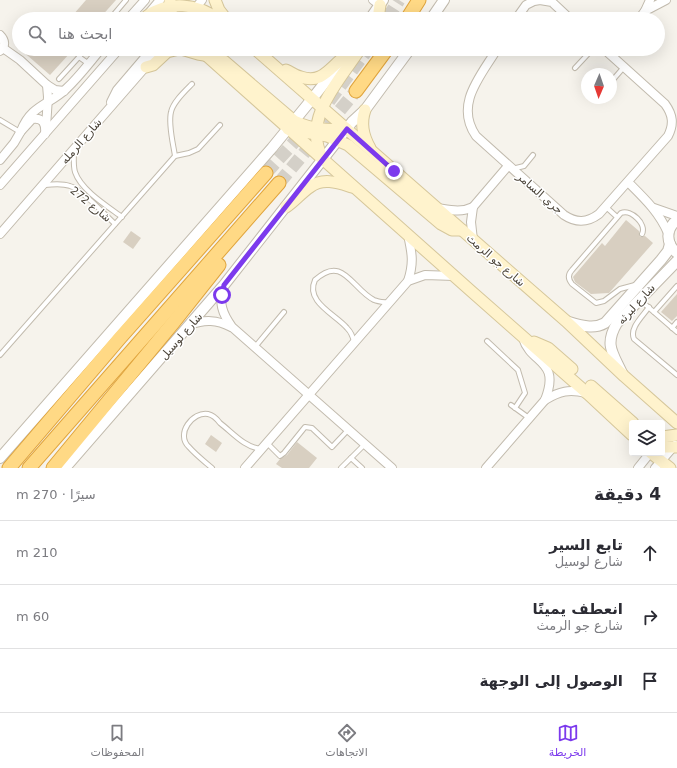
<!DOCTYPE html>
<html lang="ar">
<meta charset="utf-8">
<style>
:root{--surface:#fff;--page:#f7f7f7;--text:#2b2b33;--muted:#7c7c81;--line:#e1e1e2;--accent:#7c3aed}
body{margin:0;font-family:"DejaVu Sans","Noto Naskh Arabic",sans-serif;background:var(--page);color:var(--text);direction:rtl}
.controls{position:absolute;right:12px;bottom:12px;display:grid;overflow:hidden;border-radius:4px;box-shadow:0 4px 16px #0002}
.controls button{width:36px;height:36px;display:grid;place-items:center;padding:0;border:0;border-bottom:1px solid var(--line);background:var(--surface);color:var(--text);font:20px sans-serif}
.compass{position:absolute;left:581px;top:68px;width:36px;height:36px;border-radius:50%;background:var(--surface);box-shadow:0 4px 16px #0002;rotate:182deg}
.stop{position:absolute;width:12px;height:12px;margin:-9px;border:3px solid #7c3aed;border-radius:50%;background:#fff}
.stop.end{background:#7c3aed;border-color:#fff;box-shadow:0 1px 4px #0008}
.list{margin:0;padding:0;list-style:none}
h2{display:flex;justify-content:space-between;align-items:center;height:52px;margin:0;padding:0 16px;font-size:17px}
h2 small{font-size:13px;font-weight:400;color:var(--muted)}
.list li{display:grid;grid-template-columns:26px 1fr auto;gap:12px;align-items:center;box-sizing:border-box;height:64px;padding:0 16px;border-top:1px solid var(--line)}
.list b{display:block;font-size:15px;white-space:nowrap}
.list p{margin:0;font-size:13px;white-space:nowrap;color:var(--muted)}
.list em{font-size:13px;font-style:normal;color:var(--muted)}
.icon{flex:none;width:22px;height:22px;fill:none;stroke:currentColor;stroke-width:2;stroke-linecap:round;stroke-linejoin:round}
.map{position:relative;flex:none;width:677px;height:468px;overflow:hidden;direction:ltr}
.search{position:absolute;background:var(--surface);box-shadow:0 4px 16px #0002;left:12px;right:12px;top:12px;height:44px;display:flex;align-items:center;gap:10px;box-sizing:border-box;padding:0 14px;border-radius:22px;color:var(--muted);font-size:15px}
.sheet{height:244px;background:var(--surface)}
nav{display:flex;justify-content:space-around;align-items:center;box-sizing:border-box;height:56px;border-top:1px solid var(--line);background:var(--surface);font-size:11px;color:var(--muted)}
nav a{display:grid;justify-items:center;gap:2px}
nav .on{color:var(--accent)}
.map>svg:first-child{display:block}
.building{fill:#d8cfc1}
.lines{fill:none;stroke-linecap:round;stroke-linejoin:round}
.trunk-tunnel{stroke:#d4d0c8;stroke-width:13;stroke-dasharray:13 6;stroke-linecap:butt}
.service-casing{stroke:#c2bbae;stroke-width:6}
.minor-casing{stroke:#c2bbae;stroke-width:10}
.tertiary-casing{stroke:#c2bbae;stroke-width:12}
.secondary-casing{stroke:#d6c79b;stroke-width:13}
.trunk-casing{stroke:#e0a43c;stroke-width:15}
.service{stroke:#fff;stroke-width:4}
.minor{stroke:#fff;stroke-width:8}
.tertiary{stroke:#fff;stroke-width:10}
.secondary{stroke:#fff3cd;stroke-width:11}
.trunk{stroke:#ffd985;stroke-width:13}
.route{stroke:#7c3aed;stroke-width:5}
.labels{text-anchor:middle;stroke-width:3;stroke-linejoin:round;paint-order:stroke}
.street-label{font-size:11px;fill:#4b4439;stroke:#fff}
</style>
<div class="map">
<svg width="677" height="468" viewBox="0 0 677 468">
<rect width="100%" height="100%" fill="#f6f3ec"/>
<!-- building -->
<g class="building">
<polygon points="86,0 116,0 99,19 78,19 73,15"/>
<polygon points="20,49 66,49 70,53 50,75"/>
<polygon points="626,220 639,231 640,237 645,236 653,243 609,293 591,294 575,282 573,277 602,243 605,246"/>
<polygon points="131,231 141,238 133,249 123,242"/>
<polygon points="677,294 677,316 672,321 661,312"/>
<polygon points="211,435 222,443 216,452 205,444"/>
<polygon points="297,442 317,458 309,468 282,468 276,464 280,459 287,455"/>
</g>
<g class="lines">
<!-- trunk-tunnel -->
<g class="trunk-tunnel">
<polyline points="387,19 399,0"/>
<polyline points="329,101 368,49"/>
<polyline points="266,173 307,128"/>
<polyline points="279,183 356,91"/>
</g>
<defs>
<g id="service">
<polyline points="110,19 126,0"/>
<polyline points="79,57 85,49"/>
<polyline points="575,68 589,53 603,49"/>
<polyline points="59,79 79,57 89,64"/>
<polyline points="611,82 624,67"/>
<polyline points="0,120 20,132"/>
<path d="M74,150C74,158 73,165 75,172C81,190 107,206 122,217"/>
<path d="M175,156C173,143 168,124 171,112C173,102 185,91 192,84"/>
<polyline points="512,169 524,166 533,155"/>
<path d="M45,185C53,184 62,183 70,186C83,190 104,214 115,224"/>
<polyline points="606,207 617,217"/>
<path d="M635,285L620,289L604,301L596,303L572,284C568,279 568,274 572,270L621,213C631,209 647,224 642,234"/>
<polyline points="640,300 677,332"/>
<path d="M649,307C643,316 629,328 634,339L677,375"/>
<polyline points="654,312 677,286"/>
<polyline points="672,328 677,322"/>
<polyline points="487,341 518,370 525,393 515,408"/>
<path d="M354,342C353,337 351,332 347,328C335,314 305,302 315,280C343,254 352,289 374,300C379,302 384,302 390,303"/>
<polyline points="255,347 284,312"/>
<polyline points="0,355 175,156 189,153 198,149 220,125"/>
<polyline points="511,405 529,418"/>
<polyline points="267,443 280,456 284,453 305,427 312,428 332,447 348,430"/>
<path d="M212,468C204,461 196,455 189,447C175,434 193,411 208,414C213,415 217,419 220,423C233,433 244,447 261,449"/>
<polyline points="341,468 351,458"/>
<polyline points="362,468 351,458 365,444"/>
</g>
<g id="minor">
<polyline points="373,0 380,5"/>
<polyline points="645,11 666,0"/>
<polyline points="149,13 160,0"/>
<polyline points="128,19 145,0"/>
<polyline points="187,19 202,0"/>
<polyline points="516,19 526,5 534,1 540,0 552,2 570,19"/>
<polyline points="639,19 645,11 650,0"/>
<path d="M0,35C5,40 6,46 0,51"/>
<polyline points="3,48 20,60 47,85 55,90 64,91"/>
<path d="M497,49C481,76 454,104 476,136L564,215C576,223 587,223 599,214L668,136C674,124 673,115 665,104L604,49"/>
<polyline points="111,102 117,90 152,49"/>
<polyline points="46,127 48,97 47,85"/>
<path d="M21,131C31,105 49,105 66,89C79,77 90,62 101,49"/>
<path d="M0,160L14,143L21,131L32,119C43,117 46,124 45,134"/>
<path d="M628,182C644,198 659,212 668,233"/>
<polyline points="0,185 119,49"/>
<path d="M437,208C450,210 461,213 473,207"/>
<polyline points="654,208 677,216"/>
<polyline points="0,234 161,49"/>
<path d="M408,235C412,253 414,263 408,281"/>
<polyline points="473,240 471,222 473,207 508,166"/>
<path d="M223,286C219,304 222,313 232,327L392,468"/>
<path d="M190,325C205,319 217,320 231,327"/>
<path d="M545,400C560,391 569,389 586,393"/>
<polyline points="245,468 408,281 425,275 454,276"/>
<path d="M486,468L545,400C561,359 531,365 523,338"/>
<polyline points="638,468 650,453"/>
<polyline points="655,468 675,445"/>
</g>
<g id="tertiary">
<polyline points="370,19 383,0"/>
<polyline points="431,19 444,0"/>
<path d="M677,220C665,229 666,244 677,253"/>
<path d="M566,321C579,325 593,330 605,323L661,260L668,251L670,244"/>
<path d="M622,373C613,353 604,345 617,323L677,261"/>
<polyline points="0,458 272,148 312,99 351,49"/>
<polyline points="65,468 224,285 352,122 365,110 410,49"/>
</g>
<g id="secondary">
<polyline points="215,0 219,10 226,19"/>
<polyline points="170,1 172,19"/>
<path d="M147,16C169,1 196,3 218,19"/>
<polyline points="378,19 380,5"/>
<path d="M181,49L198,54L210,56L224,61L294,121C313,130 327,130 347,129"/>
<polyline points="199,49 471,291 588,394 632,435"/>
<polyline points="255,49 566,321 624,376 677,423"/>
<polyline points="146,67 153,65 167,52 179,49"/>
<path d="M286,70C291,72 295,76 301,77C323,85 331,65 347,55"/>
<path d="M365,110C360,124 363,136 370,148"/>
<polyline points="288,129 327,136 348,145 441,224 452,230 462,230"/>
<path d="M322,157C302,118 340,80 360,49"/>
<path d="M286,207C295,201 301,193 310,187C323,177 339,183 352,187"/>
<polyline points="534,342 548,348 572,369"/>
<polyline points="591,386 633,423"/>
<polyline points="662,437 677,435"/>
<polyline points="662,447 677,447"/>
<polyline points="651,453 670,468"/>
</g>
<g id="trunk">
<polyline points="407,19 419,0"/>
<polyline points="356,91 387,49"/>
<polyline points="9,468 119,339 266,173"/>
<polyline points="29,468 279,183"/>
<polyline points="53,468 173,323 219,265"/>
</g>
</defs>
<!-- service casing -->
<use href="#service" class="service-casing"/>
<!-- minor casing -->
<use href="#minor" class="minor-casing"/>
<!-- tertiary casing -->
<use href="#tertiary" class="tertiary-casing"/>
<!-- secondary casing -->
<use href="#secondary" class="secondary-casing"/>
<!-- trunk casing -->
<use href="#trunk" class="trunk-casing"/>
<!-- service -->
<use href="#service" class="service"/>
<!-- minor -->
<use href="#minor" class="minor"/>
<!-- tertiary -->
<use href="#tertiary" class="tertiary"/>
<!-- secondary -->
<use href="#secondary" class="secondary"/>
<!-- trunk -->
<use href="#trunk" class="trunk"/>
</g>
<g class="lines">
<!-- route -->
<polyline class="route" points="222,295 224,285 347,129 394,171"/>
</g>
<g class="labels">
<!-- street labels -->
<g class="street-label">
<text transform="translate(81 141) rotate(-49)" y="4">شارع الرمله</text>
<text transform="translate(540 193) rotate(41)" y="4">جري السامر</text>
<text transform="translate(91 204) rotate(39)" y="4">شارع 272</text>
<text transform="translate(496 260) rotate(41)" y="4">شارع جو الرمث</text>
<text transform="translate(636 304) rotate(-48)" y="4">شارع لبرثه</text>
<text transform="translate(181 336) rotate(-49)" y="4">شارع لوسيل</text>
</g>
</g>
</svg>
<div class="controls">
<button><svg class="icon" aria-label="layers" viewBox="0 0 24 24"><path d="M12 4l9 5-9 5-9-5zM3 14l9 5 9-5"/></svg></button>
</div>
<svg class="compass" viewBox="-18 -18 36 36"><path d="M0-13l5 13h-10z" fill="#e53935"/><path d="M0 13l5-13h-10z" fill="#7c7c81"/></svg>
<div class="stop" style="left:222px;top:295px"></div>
<div class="stop end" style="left:394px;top:171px"></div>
<div class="search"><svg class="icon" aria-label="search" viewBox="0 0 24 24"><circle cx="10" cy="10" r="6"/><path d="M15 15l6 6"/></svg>ابحث هنا</div>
</div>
<section class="sheet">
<h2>4 دقيقة<small>سيرًا · 270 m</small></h2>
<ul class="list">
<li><svg class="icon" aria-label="ahead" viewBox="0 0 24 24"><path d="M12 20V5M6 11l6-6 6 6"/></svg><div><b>تابع السير</b><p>شارع لوسيل</p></div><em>210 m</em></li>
<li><svg class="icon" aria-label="right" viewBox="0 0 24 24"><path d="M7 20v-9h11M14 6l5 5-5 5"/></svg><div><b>انعطف يمينًا</b><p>شارع جو الرمث</p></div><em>60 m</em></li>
<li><svg class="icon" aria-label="arrive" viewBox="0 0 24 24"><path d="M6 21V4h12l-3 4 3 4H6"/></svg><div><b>الوصول إلى الوجهة</b></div></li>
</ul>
</section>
<nav>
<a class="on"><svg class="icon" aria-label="map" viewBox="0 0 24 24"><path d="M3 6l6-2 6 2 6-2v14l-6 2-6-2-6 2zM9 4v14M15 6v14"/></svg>الخريطة</a>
<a><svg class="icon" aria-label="directions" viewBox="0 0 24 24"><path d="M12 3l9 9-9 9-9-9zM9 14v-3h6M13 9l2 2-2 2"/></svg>الاتجاهات</a>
<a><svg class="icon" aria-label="saved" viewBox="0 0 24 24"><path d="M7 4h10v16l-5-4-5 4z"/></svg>المحفوظات</a>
</nav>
